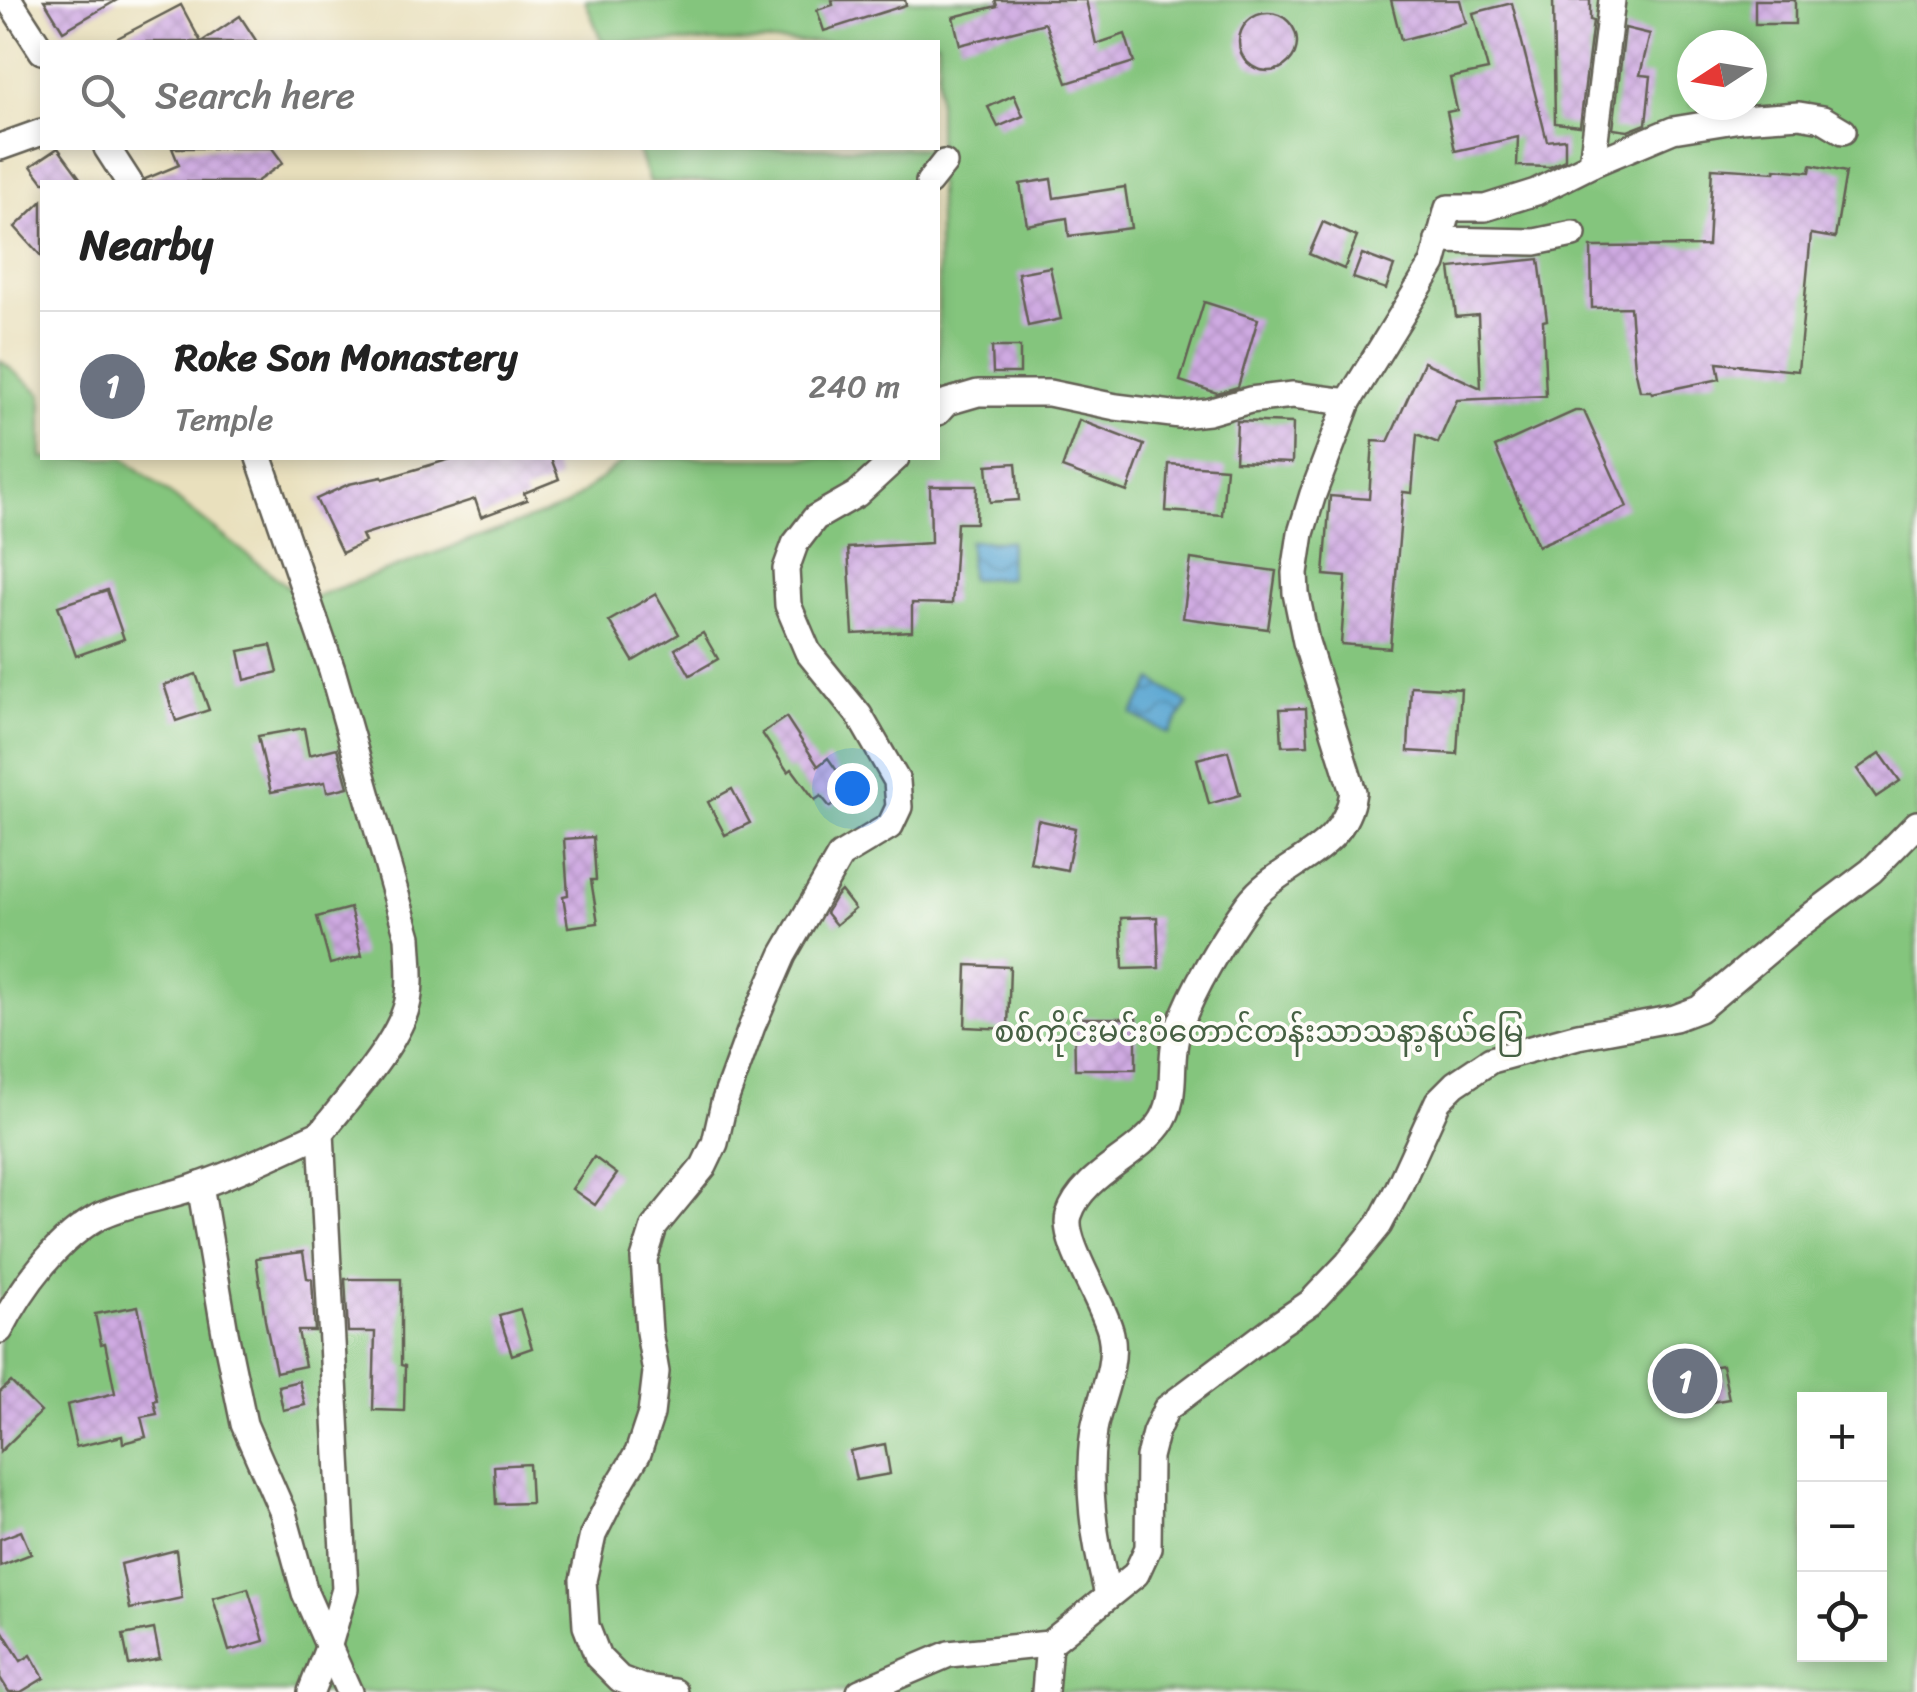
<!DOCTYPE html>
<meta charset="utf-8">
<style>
:root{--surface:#fff;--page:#f2f2f2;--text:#222;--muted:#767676;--line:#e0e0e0;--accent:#d1495b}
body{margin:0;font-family:Sriracha,"Noto Sans Myanmar",sans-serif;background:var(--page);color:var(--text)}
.controls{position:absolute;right:30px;bottom:30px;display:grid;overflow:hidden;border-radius:0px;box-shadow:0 5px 15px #0003}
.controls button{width:90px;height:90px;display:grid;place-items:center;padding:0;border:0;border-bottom:2px solid var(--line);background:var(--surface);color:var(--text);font:50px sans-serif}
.compass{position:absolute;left:1677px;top:30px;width:90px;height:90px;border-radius:50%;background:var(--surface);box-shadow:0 5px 15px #0003;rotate:258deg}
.you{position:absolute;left:852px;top:788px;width:35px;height:35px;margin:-25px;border:8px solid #fff;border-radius:50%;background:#1a73e8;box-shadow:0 0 0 15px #1a73e833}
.badge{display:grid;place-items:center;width:65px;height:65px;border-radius:50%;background:var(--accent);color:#fff;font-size:32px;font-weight:700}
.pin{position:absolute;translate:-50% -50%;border:5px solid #fff;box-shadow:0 2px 10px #0006}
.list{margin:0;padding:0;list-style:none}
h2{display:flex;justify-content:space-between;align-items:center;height:130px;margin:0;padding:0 40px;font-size:42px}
h2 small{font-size:32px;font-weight:400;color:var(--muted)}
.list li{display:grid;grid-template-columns:65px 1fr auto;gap:30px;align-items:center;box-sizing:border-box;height:150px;padding:0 40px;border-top:2px solid var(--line)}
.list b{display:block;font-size:38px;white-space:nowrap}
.list p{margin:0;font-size:32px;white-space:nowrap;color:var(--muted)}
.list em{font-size:32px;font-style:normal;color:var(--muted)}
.icon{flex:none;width:55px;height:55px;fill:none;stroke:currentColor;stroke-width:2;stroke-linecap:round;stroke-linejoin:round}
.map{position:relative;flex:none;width:1917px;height:1692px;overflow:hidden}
.search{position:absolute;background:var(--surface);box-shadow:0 5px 15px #0003;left:40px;top:40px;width:900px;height:110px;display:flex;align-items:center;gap:25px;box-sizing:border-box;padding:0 35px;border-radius:0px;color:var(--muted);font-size:38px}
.panel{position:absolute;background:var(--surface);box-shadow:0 5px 15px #0003;left:40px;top:180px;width:900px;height:280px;border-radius:0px}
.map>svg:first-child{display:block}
.green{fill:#84c57d;stroke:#50704c;stroke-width:2.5;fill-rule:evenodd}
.water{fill:url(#water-waves);stroke:#3a6076;stroke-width:2.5}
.building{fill:url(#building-cross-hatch)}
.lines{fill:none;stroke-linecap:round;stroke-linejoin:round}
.street-casing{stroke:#646154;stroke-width:30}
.street{stroke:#fff;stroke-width:25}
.labels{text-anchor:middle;stroke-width:8;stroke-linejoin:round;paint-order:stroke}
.park-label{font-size:30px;fill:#466043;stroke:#fdfcf7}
</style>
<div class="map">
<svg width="1917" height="1692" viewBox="0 0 1917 1692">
<defs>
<pattern id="water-waves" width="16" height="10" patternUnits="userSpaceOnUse" patternTransform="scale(2.5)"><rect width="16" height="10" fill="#58a5d1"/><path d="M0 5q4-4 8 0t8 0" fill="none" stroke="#4886a9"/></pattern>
<pattern id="building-cross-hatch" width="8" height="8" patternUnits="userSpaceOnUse" patternTransform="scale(2.5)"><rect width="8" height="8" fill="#cfaae2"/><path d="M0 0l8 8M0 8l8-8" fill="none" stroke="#b192c1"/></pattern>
</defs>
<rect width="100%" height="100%" fill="#fdfcf7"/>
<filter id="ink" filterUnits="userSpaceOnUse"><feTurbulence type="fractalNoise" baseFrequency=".01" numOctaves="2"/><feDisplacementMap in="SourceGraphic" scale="20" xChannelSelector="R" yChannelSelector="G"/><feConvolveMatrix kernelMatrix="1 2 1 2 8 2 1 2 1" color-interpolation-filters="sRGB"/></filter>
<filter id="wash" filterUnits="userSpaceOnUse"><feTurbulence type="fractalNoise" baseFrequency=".0048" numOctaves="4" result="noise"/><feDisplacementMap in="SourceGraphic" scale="40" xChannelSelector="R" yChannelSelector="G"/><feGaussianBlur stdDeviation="2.25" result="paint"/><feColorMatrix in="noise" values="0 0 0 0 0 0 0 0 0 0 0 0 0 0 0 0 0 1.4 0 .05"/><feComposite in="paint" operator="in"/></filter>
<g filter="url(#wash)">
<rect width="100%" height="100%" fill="#e9e0bd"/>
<!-- green -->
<path class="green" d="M585,0H1917V1692H0V360L42,394V458H124L305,600L566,506L627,458H938V182H649L637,148H938V42H602ZM1692,45H1752V105H1692ZM1804,1400H1880V1654H1804Z"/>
<!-- water -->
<g class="water">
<polygon points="969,541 1010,541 1009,578 970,579"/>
<polygon points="1153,680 1188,704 1169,734 1132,714"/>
</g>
<g id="blocks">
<!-- building -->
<g class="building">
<polygon points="44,0 117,0 63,31"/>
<polygon points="832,0 905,0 906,5 824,31 817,10 833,5"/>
<polygon points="995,0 1086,0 1096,44 1125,34 1134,62 1067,83 1045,23 960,45 953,17 997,6"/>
<polygon points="1391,0 1460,0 1466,23 1401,40"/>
<polygon points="1553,0 1590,0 1590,20 1593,21 1580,126 1555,123"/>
<rect x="1755" y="0" width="40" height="24"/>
<polygon points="1512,3 1547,141 1565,139 1565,160 1550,167 1517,166 1518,137 1455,151 1447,112 1457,110 1450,78 1488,70 1473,13"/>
<polygon points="181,5 201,42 240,16 257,42 110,42"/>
<circle cx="1268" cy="42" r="29"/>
<polygon points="1625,28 1650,34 1640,75 1651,76 1646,124 1628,131 1613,129"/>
<polygon points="1014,95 1023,116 998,127 988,107"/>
<polygon points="58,148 83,182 43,182 31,166"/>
<polygon points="172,148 272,148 283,163 256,182 145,182 145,179 179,165"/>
<polygon points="1811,165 1846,172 1835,238 1811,234 1798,371 1717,363 1720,379 1652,393 1651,391 1640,391 1635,368 1630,307 1592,308 1591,247 1708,246 1712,168 1775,172 1775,169 1810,172"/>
<polygon points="1051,179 1054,198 1125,187 1131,228 1069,236 1067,218 1027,225 1020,184"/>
<polygon points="42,201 42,257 15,227"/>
<polygon points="1323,222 1357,237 1344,269 1309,254"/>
<polygon points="1362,254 1394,266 1386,289 1353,278"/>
<polygon points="1539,259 1547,320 1543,321 1546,396 1457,400 1438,443 1417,434 1412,493 1403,492 1390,648 1341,644 1346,577 1324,575 1330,496 1369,499 1373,441 1388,442 1424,362 1481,388 1478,315 1456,317 1450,268"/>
<polygon points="1050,267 1061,319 1028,326 1018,273"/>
<polygon points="1204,302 1258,319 1238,387 1217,393 1180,381"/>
<polygon points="992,347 1020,347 1020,373 993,373"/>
<polygon points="1575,411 1584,411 1627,507 1538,546 1495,447"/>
<polygon points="1079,420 1144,445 1127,492 1062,468"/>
<polygon points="1237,421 1293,423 1292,463 1235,461"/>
<polygon points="454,458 551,458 559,479 524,493 527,500 481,517 475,499 362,535 365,542 342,553 316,499 349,484 382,477 383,479"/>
<polygon points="1016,463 1019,500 990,502 987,465"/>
<polygon points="1169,464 1226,468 1222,515 1166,511"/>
<polygon points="930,486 977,486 976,523 957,523 952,604 912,603 912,631 853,634 848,548 931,543"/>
<polygon points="1191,559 1276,571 1268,629 1183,618"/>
<polygon points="107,590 124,639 76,656 58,606"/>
<polygon points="656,594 679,634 633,661 609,621"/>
<polygon points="703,633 718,659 690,675 675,649"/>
<polygon points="271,645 278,672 245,680 239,651"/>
<polygon points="196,674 209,710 176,721 164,685"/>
<polygon points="1411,686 1461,689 1457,754 1408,751"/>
<polygon points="1306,708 1308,745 1282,746 1280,709"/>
<polygon points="786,717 818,766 828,758 851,791 830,807 821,796 815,800 792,769 788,772 762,733"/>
<polygon points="304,728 309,755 337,748 348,787 327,792 325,782 271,792 258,736"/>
<polygon points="1228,751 1240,795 1209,804 1197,759"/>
<polygon points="1880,753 1900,781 1876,797 1857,769"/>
<polygon points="732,789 750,823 725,835 708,802"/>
<polygon points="1038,820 1075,828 1067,870 1030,863"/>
<polygon points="593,837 596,880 591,880 598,923 568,927 563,896 568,895 564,839"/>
<polygon points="841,891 855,909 836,925 826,913 836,896"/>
<polygon points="350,908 362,956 330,964 317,917"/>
<polygon points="1157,917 1159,968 1123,969 1121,918"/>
<polygon points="967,965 1010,967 1008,1029 965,1027"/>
<polygon points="1074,1018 1136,1018 1136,1069 1075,1069"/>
<polygon points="594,1157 617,1174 595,1205 572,1189"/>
<polygon points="303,1252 307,1278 312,1279 315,1331 298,1331 305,1366 276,1372 265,1320 256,1258"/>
<polygon points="345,1279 401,1279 401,1365 405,1366 404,1411 373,1410 375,1332 348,1332"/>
<polygon points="138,1306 157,1400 154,1401 157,1414 141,1417 146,1437 123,1443 122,1436 76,1447 67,1405 115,1393 105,1343 101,1344 95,1314"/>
<polygon points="520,1309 532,1348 512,1355 499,1315"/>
<polygon points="1722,1365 1729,1399 1694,1405 1688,1371"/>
<polygon points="299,1381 305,1405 283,1410 278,1386"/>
<polygon points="11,1382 41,1412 0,1452 0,1392"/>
<polygon points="885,1444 890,1474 856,1480 850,1451"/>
<polygon points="529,1464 531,1503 496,1504 494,1466"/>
<polygon points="21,1531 31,1554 0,1566 0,1539"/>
<polygon points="176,1550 182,1598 130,1609 121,1564"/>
<polygon points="248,1588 264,1641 229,1651 213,1598"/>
<polygon points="0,1627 21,1661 31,1655 44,1678 21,1692 9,1692 0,1678"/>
<polygon points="154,1629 160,1659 129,1665 123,1635"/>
</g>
</g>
</g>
<g filter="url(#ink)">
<use href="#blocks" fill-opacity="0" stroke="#646154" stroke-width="2.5"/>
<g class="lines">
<defs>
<g id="street">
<polyline points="9,0 42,51"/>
<polyline points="0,147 42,132"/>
<polyline points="107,148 129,182"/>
<polyline points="1592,164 1673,130 1741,119 1799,115 1823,119 1843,131"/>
<polyline points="929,182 944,163"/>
<polyline points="1438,240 1535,242 1573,234"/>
<polyline points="938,412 947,402 978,393 1049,393 1116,407 1180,415 1208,412 1250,400 1293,395 1348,402"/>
<path d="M259,458L332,670L408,937C409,958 412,980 408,1001C400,1042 347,1099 321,1133L345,1589L328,1648L311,1692"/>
<polyline points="200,1185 225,1333 244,1424 283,1513 305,1593 349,1692"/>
<path d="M0,1330C22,1287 58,1237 102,1215C131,1202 162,1198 192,1188C236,1173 278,1153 321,1133"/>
<path d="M1108,1595C1094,1540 1086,1487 1094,1430C1099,1400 1118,1366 1111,1334C1104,1302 1061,1241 1069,1215C1082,1175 1134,1158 1159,1125C1180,1098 1167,1061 1178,1030C1193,988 1222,940 1248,904C1280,861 1345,854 1353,792L1306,642L1296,593L1295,573L1301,533L1313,494L1348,402L1433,264L1448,208H1485L1536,192L1592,164L1612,0"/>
<polyline points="675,1692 641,1687 620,1679 598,1657 586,1626 583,1580 593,1535 614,1493 638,1453 651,1414 656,1372 649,1332 644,1259 654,1227 704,1166 715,1143 724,1103 752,1026 783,955 840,856 890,826 899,807 897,781 859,715 808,652 788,605 786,569 795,544 815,518 857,494 896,458"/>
<polyline points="860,1692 949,1654 1049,1644 1136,1574 1148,1548 1149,1457 1155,1433 1166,1409 1279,1324 1310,1303 1348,1263 1379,1225 1398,1189 1438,1101 1455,1084 1491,1060 1578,1036 1675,1018 1699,1009 1795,928 1871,871 1917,824"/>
<polyline points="1045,1692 1049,1644"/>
</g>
</defs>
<!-- street casing -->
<use href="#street" class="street-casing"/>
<!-- street -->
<use href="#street" class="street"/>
</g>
</g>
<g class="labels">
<!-- park labels -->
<g class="park-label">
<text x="1259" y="1042">စစ်ကိုင်းမင်းဝံတောင်တန်းသာသနာ့နယ်မြေ</text>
</g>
</g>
</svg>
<div class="controls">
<button>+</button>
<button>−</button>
<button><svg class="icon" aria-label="locate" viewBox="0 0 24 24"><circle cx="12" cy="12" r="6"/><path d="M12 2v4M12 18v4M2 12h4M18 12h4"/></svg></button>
</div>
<svg class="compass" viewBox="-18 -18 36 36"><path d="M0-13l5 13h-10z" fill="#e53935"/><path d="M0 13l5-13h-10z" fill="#767676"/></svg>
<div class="you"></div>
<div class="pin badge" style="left:1685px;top:1381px;background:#6b7280">1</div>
<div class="search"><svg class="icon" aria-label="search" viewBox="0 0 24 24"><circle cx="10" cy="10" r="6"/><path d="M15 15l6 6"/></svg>Search here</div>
<section class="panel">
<h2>Nearby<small></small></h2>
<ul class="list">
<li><span class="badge" style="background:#6b7280">1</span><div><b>Roke Son Monastery</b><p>Temple</p></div><em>240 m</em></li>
</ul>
</section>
</div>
